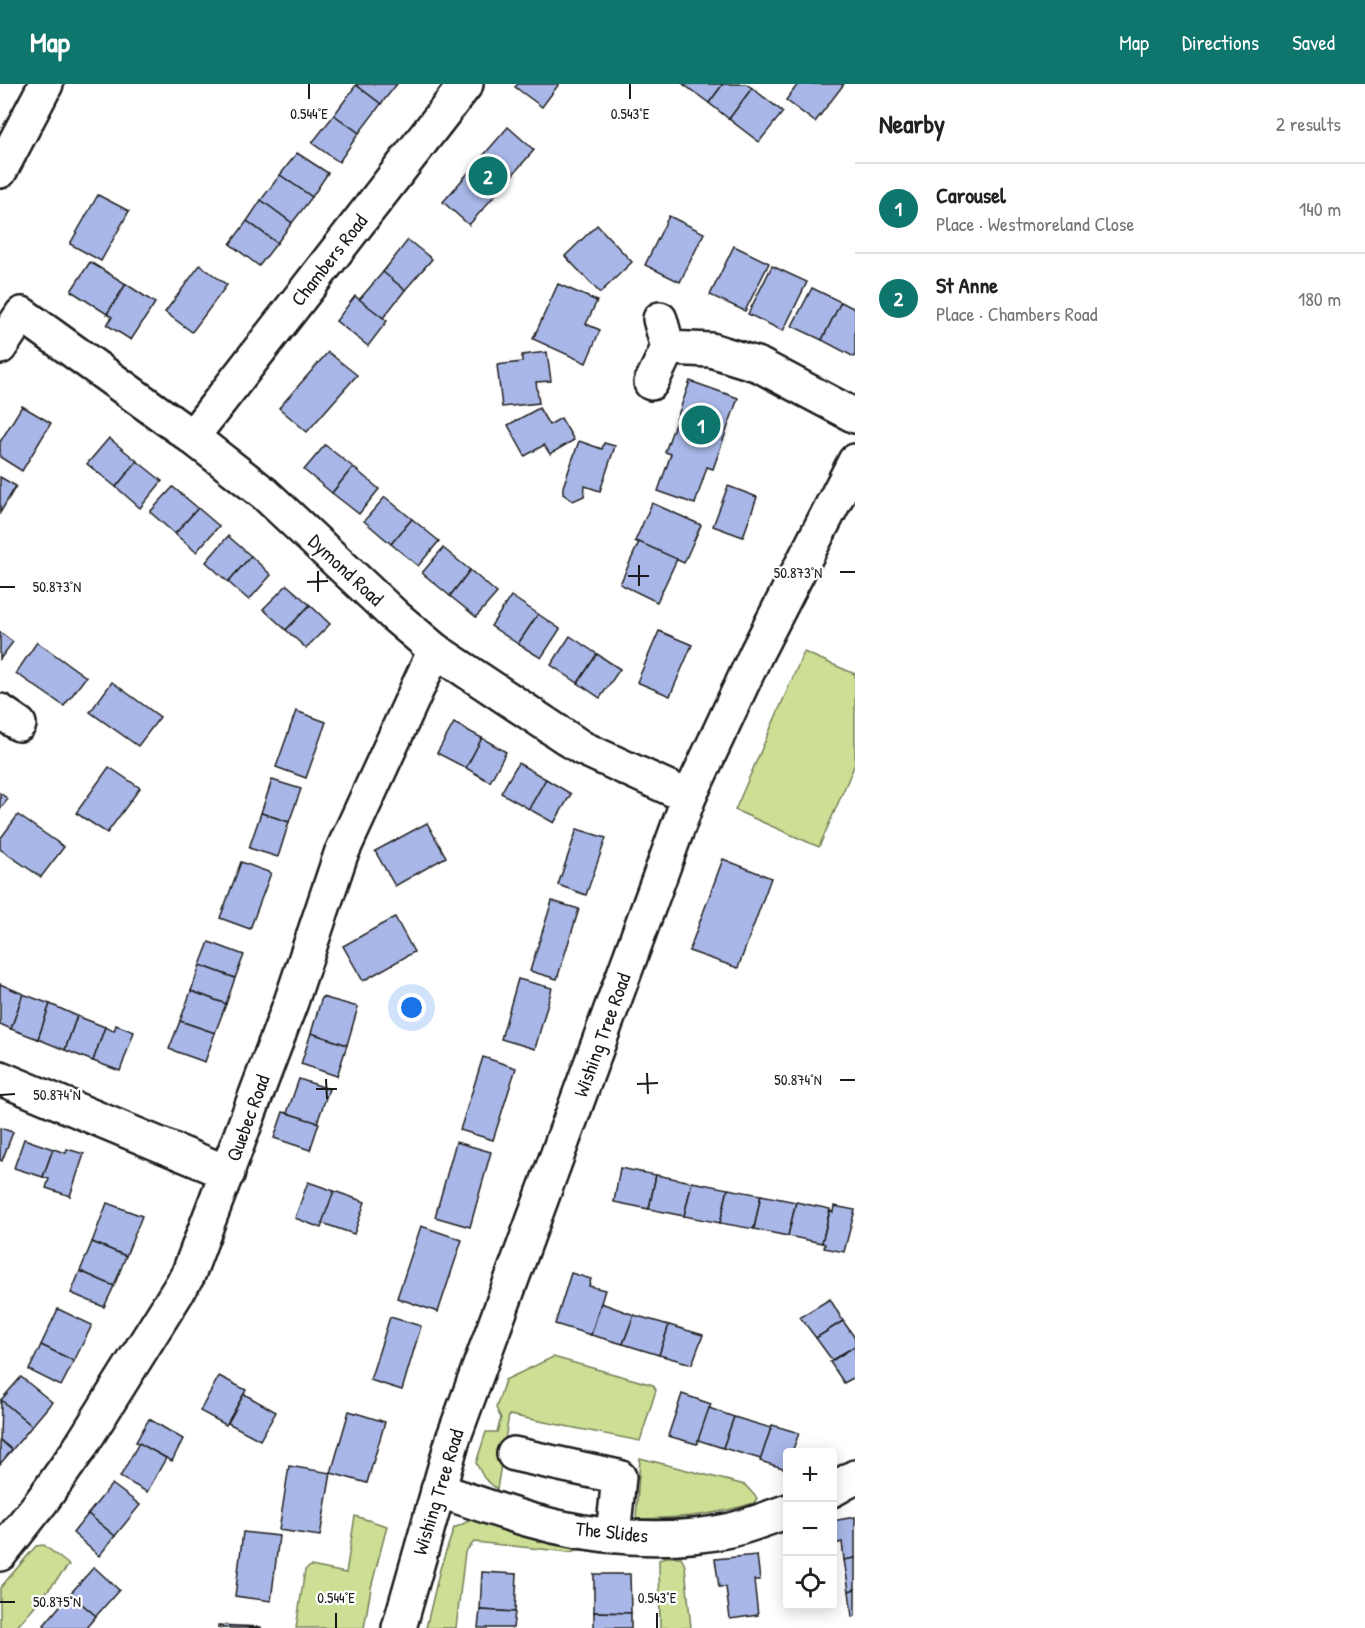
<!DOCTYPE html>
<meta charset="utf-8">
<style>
:root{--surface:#fff;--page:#f6f6f6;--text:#222;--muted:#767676;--line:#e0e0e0;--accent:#0f766e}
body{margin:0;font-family:"Patrick Hand",sans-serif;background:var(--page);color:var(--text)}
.controls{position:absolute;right:18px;bottom:18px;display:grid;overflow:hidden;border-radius:6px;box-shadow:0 3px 15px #0003}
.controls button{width:54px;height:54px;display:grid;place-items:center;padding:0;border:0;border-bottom:2px solid var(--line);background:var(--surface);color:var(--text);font:30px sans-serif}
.you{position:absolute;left:412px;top:924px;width:21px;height:21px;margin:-15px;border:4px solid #fff;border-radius:50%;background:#1a73e8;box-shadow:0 0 0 9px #1a73e833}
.badge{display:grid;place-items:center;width:39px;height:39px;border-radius:50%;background:var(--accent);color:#fff;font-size:20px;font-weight:700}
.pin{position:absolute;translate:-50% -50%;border:3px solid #fff;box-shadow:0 2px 6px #0006}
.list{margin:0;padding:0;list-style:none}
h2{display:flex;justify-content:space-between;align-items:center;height:78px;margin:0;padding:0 24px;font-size:26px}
h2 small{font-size:20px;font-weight:400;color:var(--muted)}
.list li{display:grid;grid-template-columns:39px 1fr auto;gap:18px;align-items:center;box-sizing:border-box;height:90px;padding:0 24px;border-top:2px solid var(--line)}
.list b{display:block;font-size:22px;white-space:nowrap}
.list p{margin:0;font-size:20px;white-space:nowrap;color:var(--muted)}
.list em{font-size:20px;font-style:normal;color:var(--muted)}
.icon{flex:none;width:33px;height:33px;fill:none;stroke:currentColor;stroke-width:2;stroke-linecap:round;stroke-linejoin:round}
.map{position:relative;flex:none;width:855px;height:1544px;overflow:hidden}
header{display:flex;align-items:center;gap:36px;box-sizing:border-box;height:84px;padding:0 30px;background:var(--accent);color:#fff}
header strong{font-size:28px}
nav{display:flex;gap:33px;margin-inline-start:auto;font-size:21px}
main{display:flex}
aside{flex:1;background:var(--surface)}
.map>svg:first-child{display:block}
.green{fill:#ccdf94;stroke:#747e58;stroke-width:1.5}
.building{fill:#a8b7e7;stroke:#1c1c1c;stroke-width:1.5}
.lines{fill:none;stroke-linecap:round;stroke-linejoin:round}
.minor-casing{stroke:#1c1c1c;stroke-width:38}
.minor{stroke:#fff;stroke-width:33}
.ticks{fill:none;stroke:#1c1c1c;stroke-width:2}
.labels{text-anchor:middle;stroke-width:4.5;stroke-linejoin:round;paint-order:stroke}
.street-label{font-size:20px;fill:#1c1c1c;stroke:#fff}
.ticks-label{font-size:15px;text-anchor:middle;fill:#1c1c1c;stroke:#fff;stroke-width:4.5;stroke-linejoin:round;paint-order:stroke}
</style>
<header>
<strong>Map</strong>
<nav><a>Map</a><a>Directions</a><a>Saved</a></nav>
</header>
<main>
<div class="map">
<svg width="855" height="1544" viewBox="0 0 855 1544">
<rect width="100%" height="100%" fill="#fff"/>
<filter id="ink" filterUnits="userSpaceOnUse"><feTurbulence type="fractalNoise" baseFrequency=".0167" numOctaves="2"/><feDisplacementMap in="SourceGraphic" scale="12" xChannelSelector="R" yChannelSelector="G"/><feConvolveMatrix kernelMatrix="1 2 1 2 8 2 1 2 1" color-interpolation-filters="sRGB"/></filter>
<g filter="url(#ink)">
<!-- green -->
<g class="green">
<polygon points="804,568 855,590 855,680 819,763 735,726"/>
<polygon points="553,1273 653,1301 656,1306 640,1357 509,1331 497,1405 484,1394 476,1379 486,1348 497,1348 501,1334 496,1324 505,1296"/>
<path d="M640,1374L745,1401L757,1414L754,1419C712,1432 679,1434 636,1435Z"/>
<polygon points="355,1432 387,1442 371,1504 364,1544 296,1544 305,1486 311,1482 346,1489"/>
<polygon points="475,1434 582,1461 582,1465 569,1468 474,1458 465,1468 456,1544 426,1544 440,1485 454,1444"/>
<polygon points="44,1461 69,1481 16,1544 0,1544 0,1504 36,1462"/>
<polygon points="665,1473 681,1473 685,1482 691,1544 660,1544 659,1476"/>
</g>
<!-- building -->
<g class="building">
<polygon points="357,0 397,0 381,20 356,1"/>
<polygon points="518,0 559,0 542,23 515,3"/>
<polygon points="683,0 723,0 709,19"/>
<polygon points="723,0 746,0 752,4 729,35 709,19"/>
<polygon points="798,0 844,0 815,38 786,16"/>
<polygon points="356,1 381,20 359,49 334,31"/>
<polygon points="752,4 783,28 759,58 729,35"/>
<polygon points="334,31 359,49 339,78 312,59"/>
<polygon points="508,43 534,66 469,141 443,118"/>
<polygon points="297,69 328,89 312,113 280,91"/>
<polygon points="280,91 312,113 292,139 261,116"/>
<polygon points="98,111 129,127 101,177 70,160"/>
<polygon points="261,116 292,139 277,159 247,137"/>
<polygon points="669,132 704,149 680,198 645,181"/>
<polygon points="247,137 277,159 259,182 230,160"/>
<polygon points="597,141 632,178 600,209 565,172"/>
<polygon points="408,156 432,175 405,206 383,188"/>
<polygon points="734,162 769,179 745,227 710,211"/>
<polygon points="90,178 126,200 107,230 71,207"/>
<polygon points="200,181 227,201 192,248 165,228"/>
<polygon points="772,182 807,198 783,247 748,230"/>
<polygon points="383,188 405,206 383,234 359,216"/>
<polygon points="126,200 155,219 131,256 107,241 112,233 107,230"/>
<polygon points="558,200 597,217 586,240 600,246 586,279 533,255"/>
<polygon points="812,204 841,218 822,256 792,242"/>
<polygon points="355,212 387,237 368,262 336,237"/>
<polygon points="841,218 855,225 855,270 854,273 822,256"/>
<polygon points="328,268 357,291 307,348 279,324"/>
<polygon points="547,268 551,297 536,298 539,319 502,323 497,281 522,278 522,271"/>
<polygon points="690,297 738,314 713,385 707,383 695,420 658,407 671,370 665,368"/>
<polygon points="22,322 51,339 22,387 0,373 0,358"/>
<polygon points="539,324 549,341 561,334 574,356 550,370 544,361 525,372 508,341"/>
<polygon points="109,354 137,377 116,403 87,380"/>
<polygon points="579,357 602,365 604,359 615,362 600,407 585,402 584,412 573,417 563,410 563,403"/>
<polygon points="325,361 353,383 332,409 304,386"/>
<polygon points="137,377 162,397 140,424 116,403"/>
<polygon points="353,383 379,405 359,430 332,409"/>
<polygon points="0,393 16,402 0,429"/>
<polygon points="728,402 757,413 743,453 713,442"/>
<polygon points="173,403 198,424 175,450 150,428"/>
<polygon points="385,413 412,435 391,460 364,437"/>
<polygon points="652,419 701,441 684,479 635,457"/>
<polygon points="198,424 219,442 196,468 175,450"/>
<polygon points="412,435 439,457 418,482 391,460"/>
<polygon points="228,452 251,472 228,498 206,478"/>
<polygon points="639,458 677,475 657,518 620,500"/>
<polygon points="443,464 470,486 450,512 422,489"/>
<polygon points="251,472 271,491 249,516 228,498"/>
<polygon points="470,486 497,509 476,533 450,512"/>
<polygon points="287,501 310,521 286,546 263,525"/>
<polygon points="511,512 538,530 518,560 491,542"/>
<polygon points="310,521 330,540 306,564 286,546"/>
<polygon points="538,530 560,545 541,574 518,560"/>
<polygon points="659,547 692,561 670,612 637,598"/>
<polygon points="0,548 13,558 0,575"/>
<polygon points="570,552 597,570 578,599 551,581"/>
<polygon points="37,558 86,593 64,622 16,589"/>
<polygon points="597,570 620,585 600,614 578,599"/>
<polygon points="112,598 160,633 138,662 90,628"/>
<polygon points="296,627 326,638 306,694 276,683"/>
<polygon points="454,639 482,654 466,684 437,669"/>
<polygon points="482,654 506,668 490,698 466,684"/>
<polygon points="518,679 546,695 529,725 501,709"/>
<polygon points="109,683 140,704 107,749 76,729"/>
<polygon points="546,695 571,710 554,739 529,725"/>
<polygon points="272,696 301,705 289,738 261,729"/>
<polygon points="0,709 8,715 0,725"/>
<polygon points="261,729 289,738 278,773 249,764"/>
<polygon points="18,731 64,763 41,793 0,765 0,755"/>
<polygon points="427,739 446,773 395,802 375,767"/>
<polygon points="577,745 606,754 586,811 558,801"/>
<polygon points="723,775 771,794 738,884 689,867"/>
<polygon points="241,778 271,789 250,845 220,834"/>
<polygon points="552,817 579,825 557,895 530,887"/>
<polygon points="395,833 414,868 363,897 343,862"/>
<polygon points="209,858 244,871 235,894 200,881"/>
<polygon points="200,881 235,894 226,920 191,907"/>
<polygon points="518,895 552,904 535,965 501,955"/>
<polygon points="0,900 23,910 11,945 0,940"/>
<polygon points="191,907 226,920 215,949 180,937"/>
<polygon points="23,910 50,920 38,955 11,945"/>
<polygon points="322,913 358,923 347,961 311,949"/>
<polygon points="50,920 77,932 65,966 38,955"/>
<polygon points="77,932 105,943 93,977 65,966"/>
<polygon points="180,937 215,949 205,978 169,965"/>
<polygon points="116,941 134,948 120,987 93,977 105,943 114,947"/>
<polygon points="311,949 347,961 337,992 301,980"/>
<polygon points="483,973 516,984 493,1056 460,1046"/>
<polygon points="299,995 329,1005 317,1039 287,1029"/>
<polygon points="283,1028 319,1039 310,1066 274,1054"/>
<polygon points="0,1044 13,1048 2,1077 0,1076"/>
<polygon points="24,1055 53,1065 43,1093 14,1084"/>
<polygon points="456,1058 491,1068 470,1143 435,1133"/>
<polygon points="53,1065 66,1069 67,1065 84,1070 70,1112 46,1104 49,1095 43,1093"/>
<polygon points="620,1084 656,1091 649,1125 614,1118"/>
<polygon points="656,1091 692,1098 684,1132 649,1125"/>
<polygon points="308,1098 334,1107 321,1144 295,1134"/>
<polygon points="692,1098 728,1105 720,1139 684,1132"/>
<polygon points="728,1105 761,1111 754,1145 720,1139"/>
<polygon points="334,1107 365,1118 354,1150 322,1139"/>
<polygon points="761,1111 796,1118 788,1152 754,1145"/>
<polygon points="796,1118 830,1125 822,1159 788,1152"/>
<polygon points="107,1119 142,1132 126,1172 92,1158"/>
<polygon points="834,1122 855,1126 844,1168 824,1164 825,1160 822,1159 830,1127 833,1128"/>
<polygon points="421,1142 462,1156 438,1228 397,1214"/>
<polygon points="92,1158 126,1172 114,1202 80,1187"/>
<polygon points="80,1187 114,1202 104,1223 71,1209"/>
<polygon points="571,1189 591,1195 589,1202 605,1206 591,1251 555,1240"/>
<polygon points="830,1215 843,1237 816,1254 800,1233"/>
<polygon points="601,1219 634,1231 623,1260 591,1251"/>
<polygon points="58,1225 92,1241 74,1277 41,1261"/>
<polygon points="634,1231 669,1241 659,1271 623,1260"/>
<polygon points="390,1233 421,1242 402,1306 370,1296"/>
<polygon points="843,1237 855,1254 855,1262 832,1276 816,1254"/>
<polygon points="669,1241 703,1251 692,1280 659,1271"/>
<polygon points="41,1261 74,1277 61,1302 29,1286"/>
<polygon points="855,1262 855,1293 844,1299 830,1278"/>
<polygon points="219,1292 246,1306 226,1341 200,1327"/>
<polygon points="21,1293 52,1318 32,1342 1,1316"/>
<polygon points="244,1310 276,1328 260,1356 228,1339"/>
<polygon points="682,1310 711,1320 697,1360 668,1352"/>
<polygon points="1,1316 32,1342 12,1366 0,1356"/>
<polygon points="709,1324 734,1333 723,1364 698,1356"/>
<polygon points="349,1327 385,1338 367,1399 331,1389"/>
<polygon points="734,1333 771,1344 761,1375 723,1364"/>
<polygon points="149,1335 183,1355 172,1377 136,1358"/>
<polygon points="772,1341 799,1349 792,1368 788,1368 786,1385 760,1377"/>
<polygon points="0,1356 12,1366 0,1380"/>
<polygon points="139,1359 166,1374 147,1408 120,1393"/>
<polygon points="289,1382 331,1389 320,1452 279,1446"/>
<polygon points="112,1400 140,1421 115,1452 88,1430"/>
<polygon points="88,1430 115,1452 99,1472 73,1449"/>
<polygon points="855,1433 855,1474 844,1476 842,1458 835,1460 832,1437"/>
<polygon points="243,1448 279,1452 271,1517 235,1512"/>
<polygon points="757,1471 760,1496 754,1496 758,1531 730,1535 726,1503 719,1503 715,1475"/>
<polygon points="855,1474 855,1505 849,1507 844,1476"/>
<polygon points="94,1483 119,1506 96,1532 70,1510"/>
<polygon points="482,1488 517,1490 515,1528 480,1526"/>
<polygon points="594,1490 630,1490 631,1529 594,1528"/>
<polygon points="855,1505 855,1532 852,1533 849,1507"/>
<polygon points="70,1510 96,1532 86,1544 48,1544 44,1541"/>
<polygon points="480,1526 515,1528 513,1544 478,1544"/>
<polygon points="594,1528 631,1529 631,1544 594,1544"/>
<polygon points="218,1541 261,1543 261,1544 218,1544"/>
</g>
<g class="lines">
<defs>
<g id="minor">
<polyline points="0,87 46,0"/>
<polyline points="0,263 22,230 192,353 265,410 396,533 435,566 582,664 689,713"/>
<polyline points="668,264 711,266 759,281 855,332"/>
<polyline points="651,299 668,264 660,235"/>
<polyline points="192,353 466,0"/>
<polyline points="0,627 19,640"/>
<polyline points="0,994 228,1089"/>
<polyline points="514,1370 619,1393 613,1451"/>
<path d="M438,1406C468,1416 499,1427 530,1436C592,1454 667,1460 731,1446C750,1441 769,1434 788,1427"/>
<polyline points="832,1406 855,1393"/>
<polyline points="0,1470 42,1417 79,1365 188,1191 291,918 341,770 435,566"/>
<polyline points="399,1544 453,1355 689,713 757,568 855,377"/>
</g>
</defs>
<!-- minor casing -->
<use href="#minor" class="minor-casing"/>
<!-- minor -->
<use href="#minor" class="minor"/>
</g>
</g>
<!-- ticks -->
<path class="ticks" d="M309,0V15M630,0V15M639,481V502M318,487V508M840,488H855M628,492H649M307,498L328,497M0,503H15M647,989L648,1010M326,995L327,1015M840,996H855M637,1000L658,999M316,1005H337M0,1011L15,1010M0,1518H15M336,1529V1544M657,1529V1544"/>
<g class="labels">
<!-- street labels -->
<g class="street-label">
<text transform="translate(329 176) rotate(-52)" y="7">Chambers Road</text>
<text transform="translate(346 486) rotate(43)" y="7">Dymond Road</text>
<text transform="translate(602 951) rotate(-70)" y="7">Wishing Tree Road</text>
<text transform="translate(248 1034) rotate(-70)" y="7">Quebec Road</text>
<text transform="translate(438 1408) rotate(-73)" y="7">Wishing Tree Road</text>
<text transform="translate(612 1448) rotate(6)" y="7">The Slides</text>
</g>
</g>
<g class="ticks-label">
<text x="309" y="35">0.544°E</text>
<text x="630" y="35">0.543°E</text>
<text x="798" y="494">50.873°N</text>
<text x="57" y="508">50.873°N</text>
<text x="798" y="1001">50.874°N</text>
<text x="57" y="1016">50.874°N</text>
<text x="336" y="1519">0.544°E</text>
<text x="657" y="1519">0.543°E</text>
<text x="57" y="1523">50.875°N</text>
</g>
</svg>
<div class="controls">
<button>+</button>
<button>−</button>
<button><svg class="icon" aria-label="locate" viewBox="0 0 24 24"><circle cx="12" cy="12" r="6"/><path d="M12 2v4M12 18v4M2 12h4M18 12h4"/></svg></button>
</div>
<div class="you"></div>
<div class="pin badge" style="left:701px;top:341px">1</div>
<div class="pin badge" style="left:488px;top:92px">2</div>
</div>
<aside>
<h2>Nearby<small>2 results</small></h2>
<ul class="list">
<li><span class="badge">1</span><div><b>Carousel</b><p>Place · Westmoreland Close</p></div><em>140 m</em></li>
<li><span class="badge">2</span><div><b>St Anne</b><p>Place · Chambers Road</p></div><em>180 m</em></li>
</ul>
</aside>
</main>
